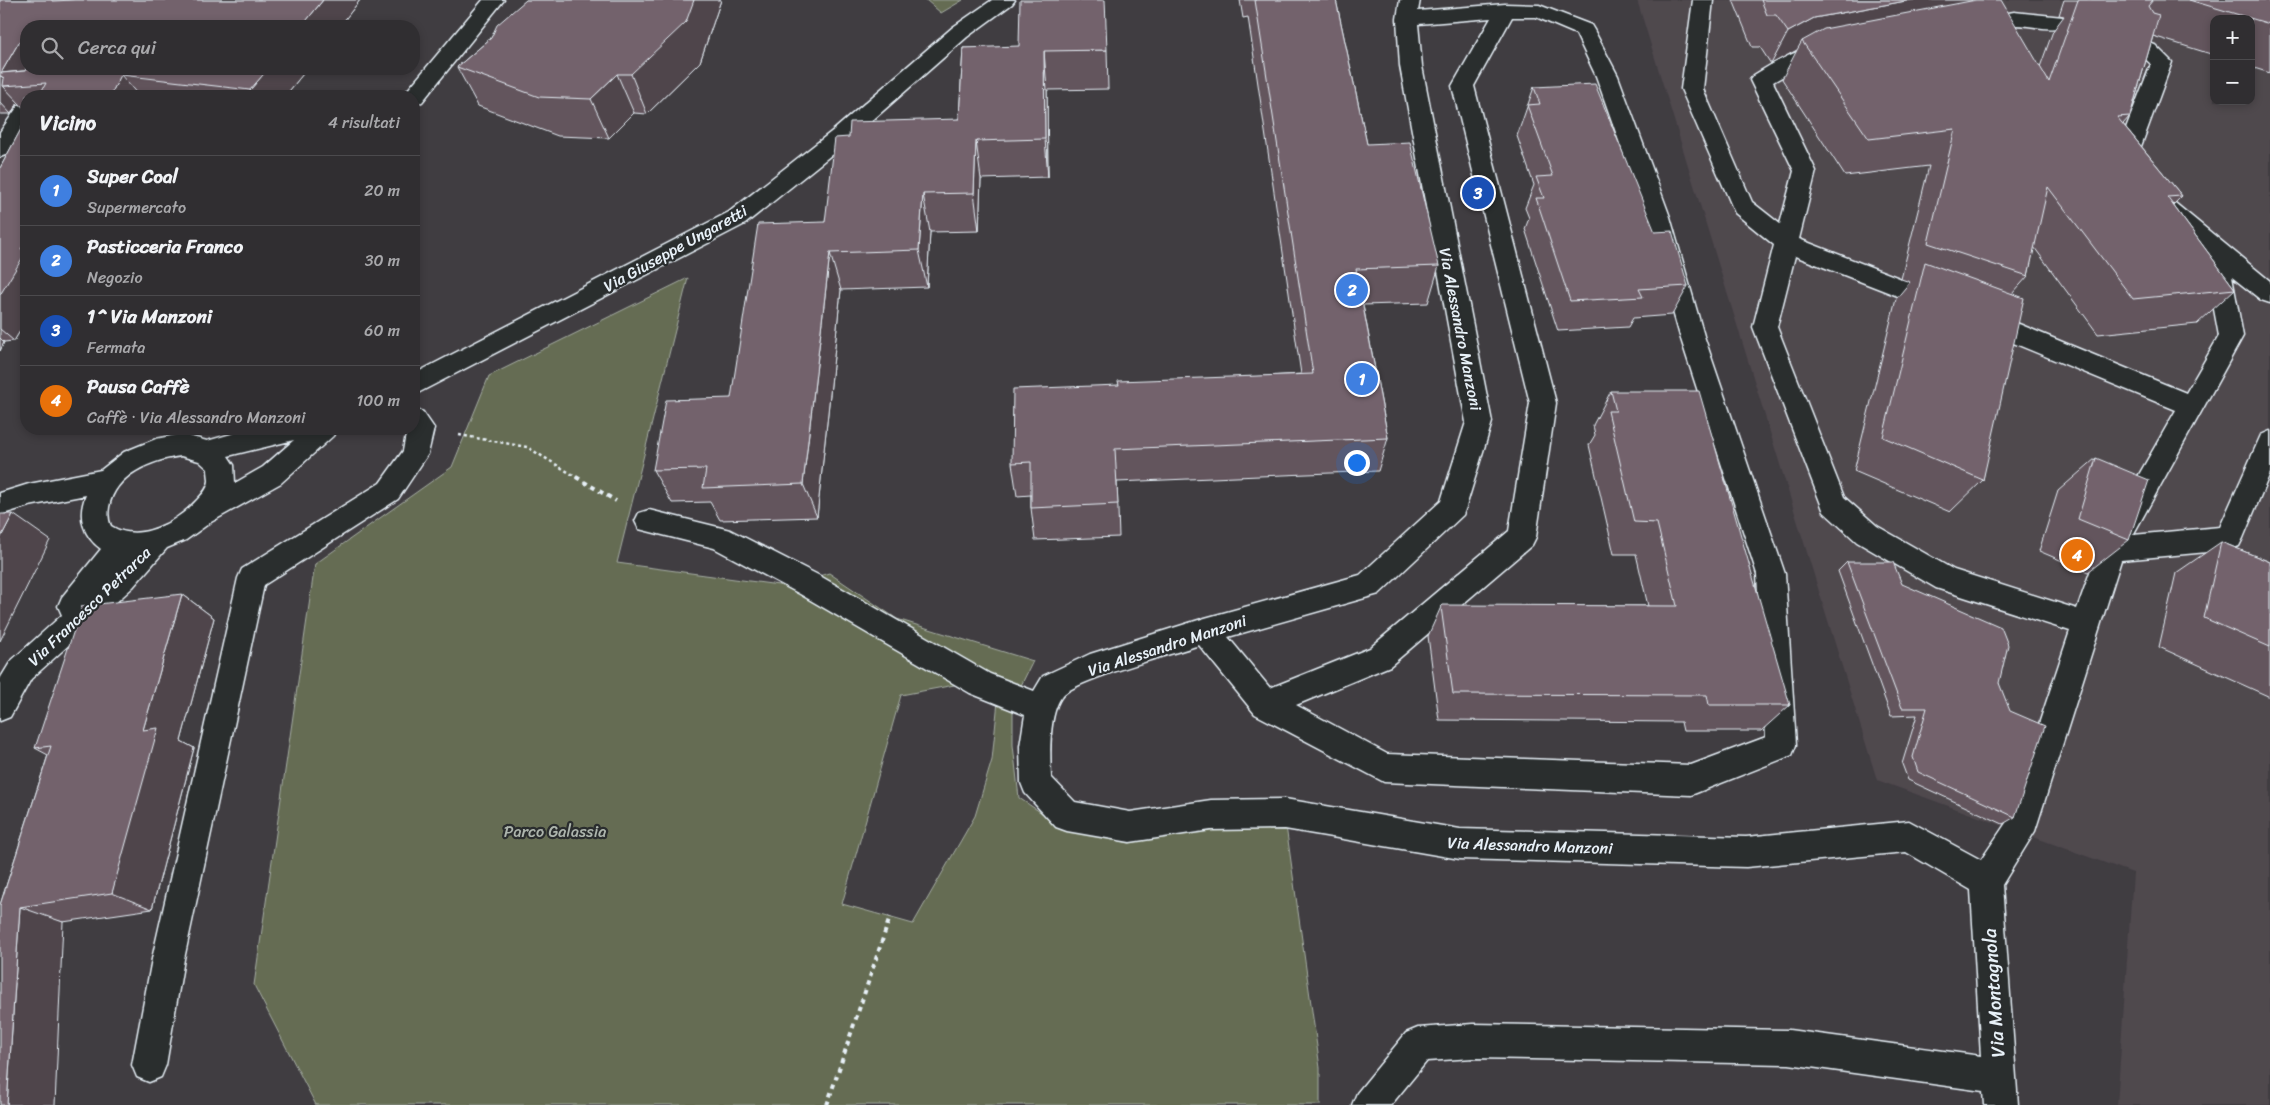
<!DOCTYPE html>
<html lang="it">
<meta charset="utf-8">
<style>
:root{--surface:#302e31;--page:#383639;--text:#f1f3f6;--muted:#a8a8ab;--line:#4b4a4d;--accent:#ffd166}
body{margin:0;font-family:Sriracha,sans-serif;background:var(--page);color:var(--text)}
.controls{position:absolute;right:15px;top:15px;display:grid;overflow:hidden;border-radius:10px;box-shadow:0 2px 8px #0003}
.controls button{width:45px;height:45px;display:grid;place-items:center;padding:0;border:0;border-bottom:1px solid var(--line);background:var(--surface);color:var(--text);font:25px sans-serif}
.you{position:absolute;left:1356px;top:462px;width:18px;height:18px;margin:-12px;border:4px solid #fff;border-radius:50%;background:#1a73e8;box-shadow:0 0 0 8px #1a73e833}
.badge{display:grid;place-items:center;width:32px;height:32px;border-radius:50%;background:var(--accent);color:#fff;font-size:16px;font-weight:700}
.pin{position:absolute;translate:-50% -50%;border:2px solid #fff;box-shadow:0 1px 5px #0006}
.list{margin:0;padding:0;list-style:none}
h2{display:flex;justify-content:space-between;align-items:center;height:65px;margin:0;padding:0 20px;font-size:21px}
h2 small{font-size:16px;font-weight:400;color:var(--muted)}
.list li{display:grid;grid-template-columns:32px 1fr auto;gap:15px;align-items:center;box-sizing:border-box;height:70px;padding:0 20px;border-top:1px solid var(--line)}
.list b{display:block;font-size:19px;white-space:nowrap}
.list p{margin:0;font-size:16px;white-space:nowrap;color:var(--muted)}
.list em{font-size:16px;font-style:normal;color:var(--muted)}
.icon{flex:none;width:28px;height:28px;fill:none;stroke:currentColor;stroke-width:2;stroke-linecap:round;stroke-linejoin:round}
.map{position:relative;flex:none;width:2270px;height:1105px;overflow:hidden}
.search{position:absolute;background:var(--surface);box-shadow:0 2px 8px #0003;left:20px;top:20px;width:400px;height:55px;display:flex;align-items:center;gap:12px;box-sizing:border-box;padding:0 18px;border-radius:20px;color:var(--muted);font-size:19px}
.panel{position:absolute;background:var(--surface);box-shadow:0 2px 8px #0003;left:20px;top:90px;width:400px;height:345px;border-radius:20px}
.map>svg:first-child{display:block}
.built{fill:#4f484e;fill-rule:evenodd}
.green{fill:#656c52;stroke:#a6aea5;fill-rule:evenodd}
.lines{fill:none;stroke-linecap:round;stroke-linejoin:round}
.minor-casing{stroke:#e8f1f8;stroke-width:3}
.path-far1{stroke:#e8f1f8;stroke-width:2.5;stroke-dasharray:3 3;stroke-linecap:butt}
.path{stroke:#e8f1f8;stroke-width:4;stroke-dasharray:4.5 4.5;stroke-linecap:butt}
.minor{fill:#2a2d2e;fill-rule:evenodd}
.wall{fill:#63545d;stroke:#e8f1f8}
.shaded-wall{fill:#50454c;stroke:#e8f1f8}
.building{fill:#73626c;stroke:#e8f1f8}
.labels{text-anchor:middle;stroke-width:4.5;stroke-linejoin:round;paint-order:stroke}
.street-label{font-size:16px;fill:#e8f1f8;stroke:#2a2d2e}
.park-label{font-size:16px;fill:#adb5ad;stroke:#2a2d2e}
.near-street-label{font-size:19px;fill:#e8f1f8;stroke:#2a2d2e}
</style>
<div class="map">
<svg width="2270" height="1105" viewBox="0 0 2270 1105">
<rect width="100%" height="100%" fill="#403d41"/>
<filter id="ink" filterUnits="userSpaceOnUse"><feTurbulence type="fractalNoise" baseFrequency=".02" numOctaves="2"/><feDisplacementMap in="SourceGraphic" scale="10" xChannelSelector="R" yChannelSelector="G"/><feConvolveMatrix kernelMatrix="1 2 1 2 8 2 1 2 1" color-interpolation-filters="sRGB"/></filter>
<g filter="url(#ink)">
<!-- built -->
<path class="built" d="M1637,0H2270V1105H2117L2133,873L1877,780ZM2214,19H2251V101H2214Z"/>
<!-- green -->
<g class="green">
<polygon points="926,0 963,0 941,13"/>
<path d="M688,278L617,563L786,586L829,573L897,619L1033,661L1013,702V745L1019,798L1063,827L1129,843L1221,826H1286L1320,1068V1105H316L254,985L315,564L452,467L489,376ZM965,683L998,701L992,760L975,816L913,924L842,904L901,695Z"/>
</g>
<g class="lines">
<defs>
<g id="minor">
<polygon points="483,0 504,0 422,102 414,104 414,96 404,96 406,92"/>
<polygon points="992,0 1015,0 1012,4 967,37 851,139 745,224 414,395 414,374 729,212 835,129 953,27"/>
<path d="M1400,0H1420L1418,11L1505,4L1539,5L1591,25L1594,30L1618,76L1670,217L1704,336L1785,574L1796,745L1792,755L1691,795L1384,782L1255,714L1199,645C1174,654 1078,679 1063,695C1048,712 1050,756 1051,777L1075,802L1130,812L1211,800L1285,799L1460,829L1746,837L1909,821L1981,860L2006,823L2070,631L1936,588L1857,542L1824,512L1753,327L1774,245L1735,213L1681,89L1693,0H1713L1703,89L1752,202L1780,224L1794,171L1750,80L1754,75C1776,62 1805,42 1832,49L1835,54L1832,59L1803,65L1773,82L1816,171L1799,239L1948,297L1951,303L1948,309L1939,312L1795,256L1777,327L1844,497L1877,526L1954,570L2077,609L2101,541L2176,410L1972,326L1969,319L1972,312L1981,310L1990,312L2186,393L2219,336L2204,255L2159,215L2156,209L2159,203L2167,201L2175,203L2270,281V303L2261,300L2232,277L2243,336L2133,535L2220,527L2261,435L2270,431V473L2243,538L2239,546L2229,550L2121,560L2035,831L2002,885L2018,1105H1984L1983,1091L1789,1064L1473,1058L1427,1061L1391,1105H1352L1357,1093L1406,1033L1418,1028L1473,1024L1789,1030L1981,1056L1971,890L1906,852L1746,867L1460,859L1285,829L1211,830L1130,842L1067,831L1056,827L1025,793L1021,783L1020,746L1025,715L970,693L800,594L714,548L639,529L635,521L639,513L649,510L730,530L820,576L990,674L1034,691L1043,676L1090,654L1205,618L1360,575L1441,501L1466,422L1400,66L1397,19ZM1512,17H1536L1576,34L1596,76L1646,217L1680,336L1757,574L1766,737L1691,765L1387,754L1296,705L1390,666L1532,545L1536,537L1556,403L1474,86ZM1491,18L1452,86L1530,403L1509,531L1370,648L1270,688L1228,637L1379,594L1463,515L1466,507L1492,422L1422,66L1418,24Z"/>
<path d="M2014,12L2063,17L2066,22L2063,27C2048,31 2031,25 2016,25C2000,24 1984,34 1969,30L1966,25L1969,20Z"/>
<path d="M2130,38L2155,45L2172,62L2133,168L2134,171L2131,177C2121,179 2115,178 2110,169L2151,64L2141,55L2123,50L2120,45L2123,40Z"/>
<polygon points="26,104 26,127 8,154 0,157 0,132 18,106"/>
<polygon points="414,409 423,412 434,428 428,454 398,499 264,585 184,959 166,1065 161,1077 149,1082 137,1077 132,1065 152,959 238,578 242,569 380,483 403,451 407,429 414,429"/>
<path d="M249,429H337L333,436L281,483L211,522L186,540L167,548L133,587L31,679L10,717L0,721V679L11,661L62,615L58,606L62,597L101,549C83,536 77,516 86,495L29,506L0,515V493L29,484L101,470L124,452L156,439L181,434L207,441ZM294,440L263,467L235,483L234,465L228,456ZM181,456L199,461L208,469C208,473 209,477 209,481C208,489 202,495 197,500C177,522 139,544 111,526C108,520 108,513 109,507C115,474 152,460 181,456Z"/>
</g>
</defs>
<!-- minor casing -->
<use href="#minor" class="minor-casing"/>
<!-- path-far1 -->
<polyline class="path-far1" points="459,435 527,447 578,478"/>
<!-- path -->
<g class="path">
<polyline points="576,477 616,501"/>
<polyline points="827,1105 890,917"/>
</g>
<!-- minor -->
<use href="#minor" class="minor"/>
</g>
<!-- wall -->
<g class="wall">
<polygon points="0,0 360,0 340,26 26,26 26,69 307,69 285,96 26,96 26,111 20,104 16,105 11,114 0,114"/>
<polygon points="526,0 721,0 700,62 647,114 634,113 609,138 558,136 478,106 457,67 491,38"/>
<polygon points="1240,0 1336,0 1367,144 1439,266 1428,303 1363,305 1388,438 1378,471 1117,482 1119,537 1035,540 1031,508 1031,495 1017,496 1012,463 1118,385 1301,374 1248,17 1243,18"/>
<polygon points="1733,0 1972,0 1972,1 2040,67 2053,31 2064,16 2059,15 2064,0 2270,0 2270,73 2251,67 2251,19 2214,19 2214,55 2153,36 2130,116 2123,124 2182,196 2173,205 2235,289 2197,324 2098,334 2034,247 2028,276 2012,294 1983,480 1950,512 1854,471 1896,299 1910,282 1901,279 1929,166 1845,176 1782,79 1797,50 1771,64 1760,47 1752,47"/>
<polygon points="963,48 1107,50 1108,89 1047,90 1048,177 981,179 979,231 930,232 927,287 841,290 817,517 720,520 710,502 672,503 653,470 731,398 825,222 849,137 959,119"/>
<polygon points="1534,87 1655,232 1688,286 1672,315 1633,318 1628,327 1558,331 1525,229 1529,218 1525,208 1534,185 1517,136"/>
<polygon points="26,120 26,321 14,341 4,342 0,351 0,168"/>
<polygon points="1611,391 1790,705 1761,731 1683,731 1681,722 1439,720 1428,636 1441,607 1648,606 1636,554 1614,554 1589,445 1595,435 1593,425"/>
<polygon points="2096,458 2129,540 2088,572 2039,551 2058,491"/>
<polygon points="2221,542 2270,562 2270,697 2159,647 2176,573"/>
<polygon points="1847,562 1902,584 1999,683 2015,817 2003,824 1908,780 1902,764 1917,715 1891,716 1838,571"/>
<polygon points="182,594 214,618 181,741 194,748 152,909 63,922 0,905 48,755 35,748"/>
</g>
<!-- shaded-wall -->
<g class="shaded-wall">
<polygon points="323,0 360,0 340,26 302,26"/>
<polygon points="694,0 721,0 700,62 647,114 631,74"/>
<polygon points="1911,0 1972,0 1960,19 1802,41 1797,50 1771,64 1788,32 1814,18"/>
<polygon points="19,42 26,50 26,69 42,69 1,73"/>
<polygon points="1044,51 1047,90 1048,177 1045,139"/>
<polygon points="268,69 307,69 285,96 255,96 250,90"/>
<polygon points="617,74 634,113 609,138 591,99"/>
<polygon points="121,75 139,96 110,96"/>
<polygon points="0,76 1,76 10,86 3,86 20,104 16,105 11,114 0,102"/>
<polygon points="976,141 981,179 979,231 974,193"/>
<polygon points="923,194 930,232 927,287 919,250"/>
<polygon points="26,241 26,321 14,341 0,329 0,295 21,249"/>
<polygon points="830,253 841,290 817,517 803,484"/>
<polygon points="0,338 4,342 0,351"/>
<polygon points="13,514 50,540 0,641 0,539"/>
<polygon points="182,594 214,618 181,741 194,748 152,909 112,893 143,730"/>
<polygon points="20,907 63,922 55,1105 7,1105"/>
</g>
<!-- building -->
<g class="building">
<polygon points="0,0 52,0 52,1 75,0 323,0 302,26 26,26 26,42 19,42 1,73 25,71 26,69 268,69 250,90 121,75 110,96 39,96 46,83 3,86 4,78 1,76 0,76"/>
<polygon points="526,0 694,0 686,22 631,74 617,74 591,99 539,97 457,67 491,38 497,25"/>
<polygon points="1020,0 1105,0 1107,50 1044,51 1045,139 976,141 974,193 923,194 919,250 830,253 803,484 703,488 706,469 653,470 666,400 731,398 758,224 825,222 835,138 849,137 850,122 959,119 963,48 1019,46"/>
<polygon points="1255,0 1336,0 1367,144 1410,142 1439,266 1356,269 1388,438 1115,449 1118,504 1031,508 1031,462 1012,463 1013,389 1119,385 1118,381 1313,374"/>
<polygon points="1761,0 1911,0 1814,18 1788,32 1776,15 1767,15"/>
<polygon points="1976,0 2001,0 2049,82 2078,0 2153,0 2148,6 2152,13 2159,15 2130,116 2117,117 2182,196 2167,197 2235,289 2133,299 2048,187 2028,276 1928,243 1955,129 1869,139 1802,41 1824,29"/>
<polygon points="2189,0 2270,0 2270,24"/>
<polygon points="1595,84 1655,232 1672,231 1688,286 1639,289 1643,297 1570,301 1536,198 1544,198 1536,177 1553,176 1527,105 1540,104 1534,87"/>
<polygon points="26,120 26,241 21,249 26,249 26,252 0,295 0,168"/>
<polygon points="1925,262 2024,298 1983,480 1883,437"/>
<polygon points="1611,391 1699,391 1790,705 1709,705 1707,695 1453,694 1441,607 1443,605 1677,606 1657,523 1634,522 1608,411 1616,411"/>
<polygon points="2096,458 2149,480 2129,540 2078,519"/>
<polygon points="0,514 13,514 0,539"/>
<polygon points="2221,542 2270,562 2270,647 2204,618"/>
<polygon points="1847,562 1893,562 1902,584 2001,627 2008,645 1999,683 2010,711 2045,726 2015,817 1918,772 1913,757 1927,708 1902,708"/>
<polygon points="182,594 143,730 158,728 112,893 20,907 7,1105 0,1105 0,905 51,746 35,748 82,606"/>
</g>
</g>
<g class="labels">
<!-- street labels -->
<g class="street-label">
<text transform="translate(675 248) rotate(-29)" y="6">Via Giuseppe Ungaretti</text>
<text transform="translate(1461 329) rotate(79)" y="6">Via Alessandro Manzoni</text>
<text transform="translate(89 606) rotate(-44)" y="6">Via Francesco Petrarca</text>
<text transform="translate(1167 645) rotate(-18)" y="6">Via Alessandro Manzoni</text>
<text transform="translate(1530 845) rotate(2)" y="6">Via Alessandro Manzoni</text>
</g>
<!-- park labels -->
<g class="park-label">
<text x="555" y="837">Parco Galassia</text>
</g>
<!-- near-street labels -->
<g class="near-street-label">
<text transform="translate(1993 993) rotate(-94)" y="7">Via Montagnola</text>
</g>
</g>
</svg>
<div class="controls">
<button>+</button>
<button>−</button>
</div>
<div class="you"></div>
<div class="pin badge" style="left:1362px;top:379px;background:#3f7fe0">1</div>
<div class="pin badge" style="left:1352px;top:290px;background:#3f7fe0">2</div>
<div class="pin badge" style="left:1478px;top:193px;background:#1a4fb4">3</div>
<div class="pin badge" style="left:2077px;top:555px;background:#e8710a">4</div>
<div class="search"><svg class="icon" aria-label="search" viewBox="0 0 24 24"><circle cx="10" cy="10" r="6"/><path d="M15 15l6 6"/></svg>Cerca qui</div>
<section class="panel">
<h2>Vicino<small>4 risultati</small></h2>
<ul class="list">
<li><span class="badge" style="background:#3f7fe0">1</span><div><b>Super Coal</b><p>Supermercato</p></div><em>20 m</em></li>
<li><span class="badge" style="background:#3f7fe0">2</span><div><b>Pasticceria Franco</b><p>Negozio</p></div><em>30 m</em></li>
<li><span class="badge" style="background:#1a4fb4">3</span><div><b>1^ Via Manzoni</b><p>Fermata</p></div><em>60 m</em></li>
<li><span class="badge" style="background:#e8710a">4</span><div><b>Pausa Caffè</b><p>Caffè · Via Alessandro Manzoni</p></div><em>100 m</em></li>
</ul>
</section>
</div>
